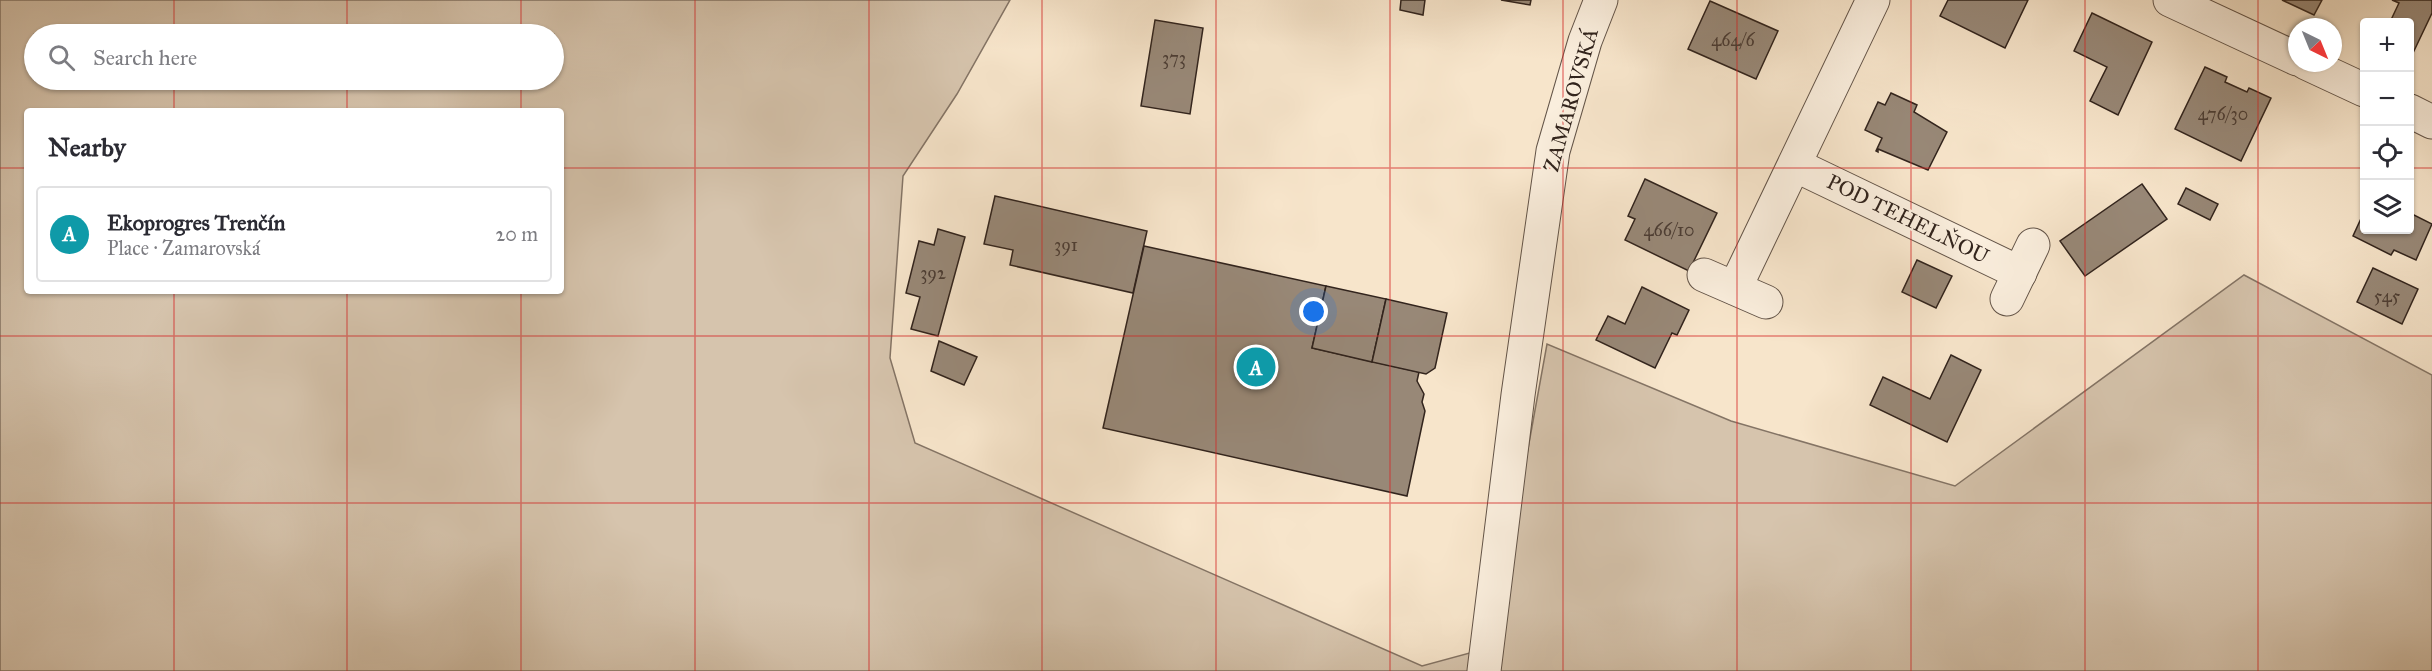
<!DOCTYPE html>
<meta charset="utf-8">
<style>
:root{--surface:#fff;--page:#f7f7f7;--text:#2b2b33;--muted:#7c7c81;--line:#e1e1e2;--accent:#8f2418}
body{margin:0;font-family:"IM FELL Great Primer",serif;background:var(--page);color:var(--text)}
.controls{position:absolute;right:18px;top:18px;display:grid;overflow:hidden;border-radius:6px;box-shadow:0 2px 4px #0004}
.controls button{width:54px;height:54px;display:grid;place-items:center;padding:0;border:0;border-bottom:2px solid var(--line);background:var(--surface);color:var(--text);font:30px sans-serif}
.compass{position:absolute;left:2288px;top:18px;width:54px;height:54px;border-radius:50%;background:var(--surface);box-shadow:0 2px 4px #0004;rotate:137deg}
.you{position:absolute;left:1314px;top:312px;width:21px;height:21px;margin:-15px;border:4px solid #fff;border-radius:50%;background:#1a73e8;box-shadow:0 0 0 9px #1a73e833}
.badge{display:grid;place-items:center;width:39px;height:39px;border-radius:50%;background:var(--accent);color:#fff;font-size:20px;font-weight:700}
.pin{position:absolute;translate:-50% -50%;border:3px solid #fff;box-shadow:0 2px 6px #0006}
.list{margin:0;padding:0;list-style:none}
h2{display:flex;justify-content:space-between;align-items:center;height:78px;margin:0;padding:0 24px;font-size:26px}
h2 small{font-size:20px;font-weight:400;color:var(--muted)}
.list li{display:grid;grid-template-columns:39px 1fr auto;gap:18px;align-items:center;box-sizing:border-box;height:96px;margin:0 12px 12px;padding:0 12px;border:2px solid var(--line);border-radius:6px}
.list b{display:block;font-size:22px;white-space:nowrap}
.list p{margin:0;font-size:20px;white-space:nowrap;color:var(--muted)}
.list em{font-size:20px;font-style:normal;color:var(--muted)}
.icon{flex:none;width:33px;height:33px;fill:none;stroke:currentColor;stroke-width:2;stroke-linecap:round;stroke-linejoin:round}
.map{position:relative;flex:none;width:2432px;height:671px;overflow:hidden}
.search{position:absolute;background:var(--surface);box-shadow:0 2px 4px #0004;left:24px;top:24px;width:540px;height:66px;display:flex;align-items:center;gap:15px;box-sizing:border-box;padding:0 21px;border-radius:33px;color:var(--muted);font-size:22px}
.panel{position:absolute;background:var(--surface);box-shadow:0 2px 4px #0004;left:24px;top:108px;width:540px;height:186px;border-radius:6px}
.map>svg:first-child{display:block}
.green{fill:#d6c4ad;stroke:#847465;stroke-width:1.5;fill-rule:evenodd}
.building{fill:#988877;stroke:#32241d;stroke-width:1.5}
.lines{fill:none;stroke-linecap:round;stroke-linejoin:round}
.minor-casing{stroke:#635448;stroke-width:35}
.minor{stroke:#faeedd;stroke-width:33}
.grid{fill:none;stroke:#d62828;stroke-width:1.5;stroke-opacity:0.55}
.labels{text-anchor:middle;stroke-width:4.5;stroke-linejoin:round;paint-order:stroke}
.number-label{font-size:18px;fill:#4c3d34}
.street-label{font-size:21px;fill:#32241d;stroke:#faeedd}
</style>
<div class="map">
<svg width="2432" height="671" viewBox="0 0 2432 671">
<rect width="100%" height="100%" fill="#f7e5cb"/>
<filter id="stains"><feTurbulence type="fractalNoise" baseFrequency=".00333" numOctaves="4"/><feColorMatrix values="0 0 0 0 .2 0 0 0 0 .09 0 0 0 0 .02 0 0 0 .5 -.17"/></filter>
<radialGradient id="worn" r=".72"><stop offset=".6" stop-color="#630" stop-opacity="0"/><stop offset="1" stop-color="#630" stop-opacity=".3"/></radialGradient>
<!-- green -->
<path class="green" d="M0,0H1010L957,94L903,176L890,358L915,443L1422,666L1492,647L1547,344L1731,421L1955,486L2244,275L2432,375V671H0ZM34,34H554V80H34ZM27,111H561V291H27Z"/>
<!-- building -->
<g class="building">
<polygon points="1401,0 1425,0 1423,15 1400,10"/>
<polygon points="1501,0 1531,0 1530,5"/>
<polygon points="1948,0 2028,0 2005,48 1940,16"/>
<polygon points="2282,0 2322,0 2314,15"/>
<polygon points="2392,0 2432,0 2432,13 2413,53 2410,51 2410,22 2390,22 2399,3"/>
<polygon points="1710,1 1778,31 1756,79 1688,49"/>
<polygon points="2092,13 2152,42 2118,115 2090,101 2107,67 2074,51"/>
<polygon points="1155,20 1203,28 1190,114 1141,106"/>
<polygon points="2205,67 2227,77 2225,82 2247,92 2249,88 2271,98 2241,161 2175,129"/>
<polygon points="1891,93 1917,105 1914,112 1947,132 1928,170 1878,149 1878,152 1876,151 1882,138 1865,130 1878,102 1885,105"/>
<polygon points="1645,179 1717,213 1689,271 1625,240 1635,219 1628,216"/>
<polygon points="2142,184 2167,219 2085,276 2060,241"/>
<polygon points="2186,188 2218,204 2210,220 2178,204"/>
<polygon points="995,196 1147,231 1133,293 1010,265 1013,250 984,244"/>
<polygon points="2364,212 2364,230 2410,230 2410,213 2432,224 2416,260 2394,250 2391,255 2353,236"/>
<polygon points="938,229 965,237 938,336 911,329 920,297 906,293 919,241 934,245"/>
<polygon points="1144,246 1326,286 1312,348 1419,372 1417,381 1424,394 1422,402 1425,411 1407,496 1103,428"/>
<polygon points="1917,260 1952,276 1936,308 1902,292"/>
<polygon points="2373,268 2418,289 2402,324 2357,302"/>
<polygon points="1326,286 1386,299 1372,362 1312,348"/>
<polygon points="1642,287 1689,310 1677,335 1672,333 1655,368 1596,340 1608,316 1625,324"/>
<polygon points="1386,299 1447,313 1435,368 1426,374 1372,362"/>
<polygon points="939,341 977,357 964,385 931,371"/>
<polygon points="1951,355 1981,370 1947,442 1870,405 1883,377 1930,399"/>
</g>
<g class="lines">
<defs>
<g id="minor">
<polyline points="2170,0 2297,59"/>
<polyline points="2306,63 2364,90"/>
<polyline points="2410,111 2432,122"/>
<polyline points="1795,165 2020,273"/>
<polyline points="1704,275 1766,302"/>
<polyline points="1735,288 1873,0"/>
<polyline points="2007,299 2033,245"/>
<polyline points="1484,671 1518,395 1553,151 1585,41 1601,0"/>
</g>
</defs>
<!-- minor casing -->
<use href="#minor" class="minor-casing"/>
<!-- minor -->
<use href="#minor" class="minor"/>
</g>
<!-- grid -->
<path class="grid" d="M174,0V34M347,0V34M521,0V34M695,0V671M869,0V671M1042,0V671M1216,0V671M1390,0V671M1563,0V671M1737,0V671M1911,0V671M2085,0V671M2258,0V671M174,80V111M347,80V111M521,80V111M0,168H27M561,168H2364M2410,168H2432M174,291V671M347,291V671M521,291V671M0,336H2432M0,503H2432"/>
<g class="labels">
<!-- number labels -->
<g class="number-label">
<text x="1733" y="46">464/6</text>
<text x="1174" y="64">373</text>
<text x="2223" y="120">476/30</text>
<text x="1669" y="236">466/10</text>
<text x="1066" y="251">391</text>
<text x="933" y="279">392</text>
<text x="2387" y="302">545</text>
</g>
<!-- street labels -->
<g class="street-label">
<text transform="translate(1571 100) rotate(-74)" y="7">ZAMAROVSKÁ</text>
<text transform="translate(1908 219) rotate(26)" y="7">POD TEHELŇOU</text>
</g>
</g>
<rect width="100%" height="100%" filter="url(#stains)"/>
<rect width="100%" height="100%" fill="url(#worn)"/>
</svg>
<div class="controls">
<button>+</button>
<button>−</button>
<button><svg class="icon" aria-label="locate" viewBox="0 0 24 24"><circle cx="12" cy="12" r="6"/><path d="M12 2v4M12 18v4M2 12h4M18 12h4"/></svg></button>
<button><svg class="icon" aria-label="layers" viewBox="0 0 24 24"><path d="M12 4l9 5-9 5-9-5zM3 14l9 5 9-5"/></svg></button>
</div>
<svg class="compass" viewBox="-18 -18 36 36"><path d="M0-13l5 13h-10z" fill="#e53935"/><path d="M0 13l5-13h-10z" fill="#7c7c81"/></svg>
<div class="you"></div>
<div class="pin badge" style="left:1256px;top:367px;background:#0f9aa8">A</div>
<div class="search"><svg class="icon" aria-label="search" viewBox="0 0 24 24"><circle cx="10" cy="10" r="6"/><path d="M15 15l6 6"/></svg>Search here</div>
<section class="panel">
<h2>Nearby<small></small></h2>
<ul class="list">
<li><span class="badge" style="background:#0f9aa8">A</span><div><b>Ekoprogres Trenčín</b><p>Place · Zamarovská</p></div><em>20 m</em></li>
</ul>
</section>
</div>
